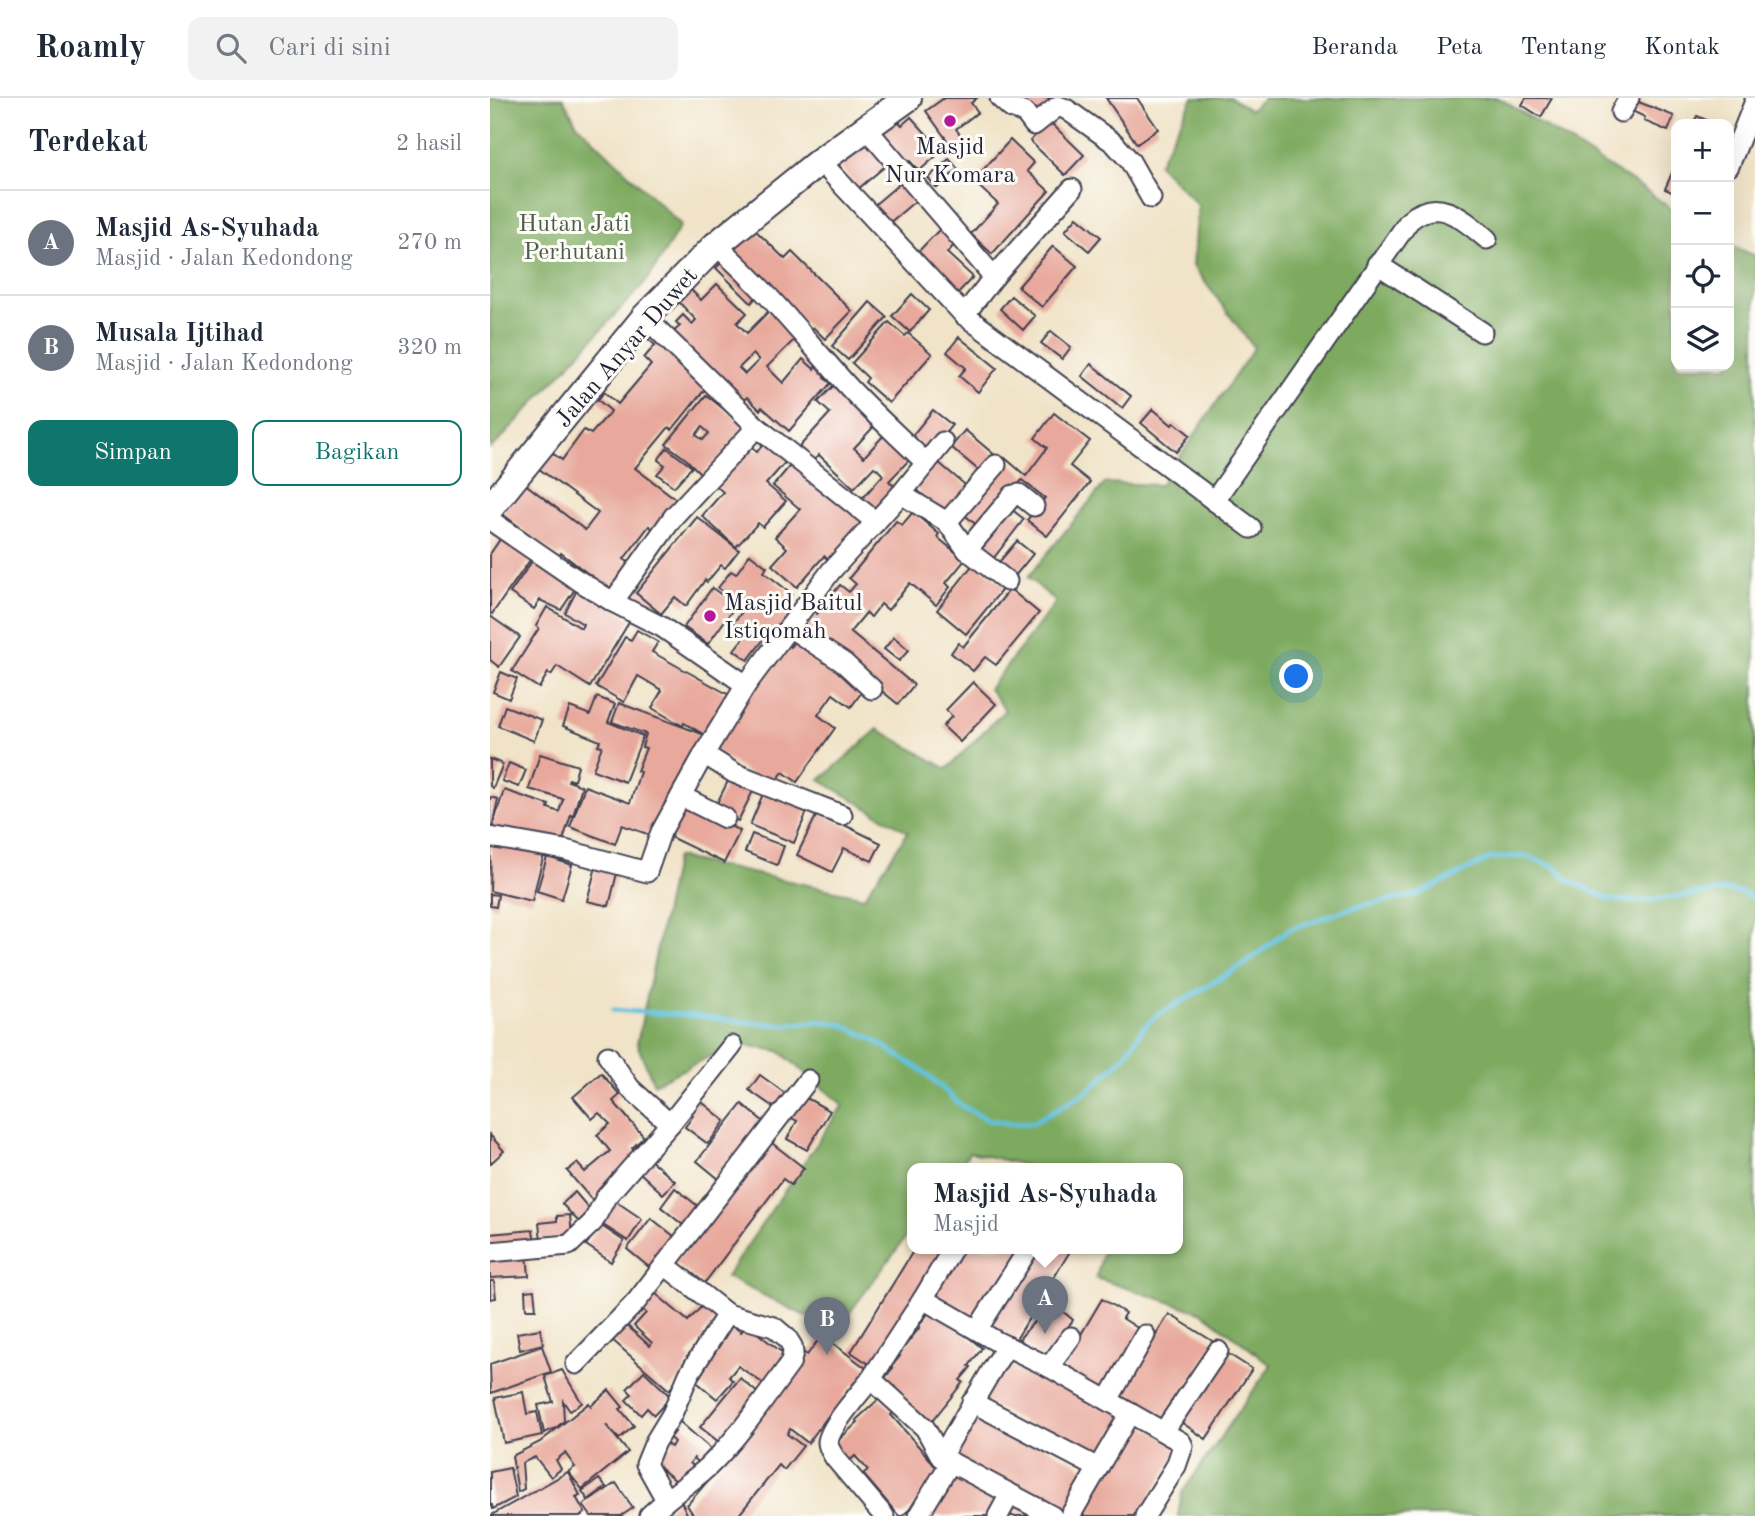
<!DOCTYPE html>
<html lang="id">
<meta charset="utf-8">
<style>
:root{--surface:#fff;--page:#f2f2f3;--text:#1f2937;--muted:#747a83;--line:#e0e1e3;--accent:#0f766e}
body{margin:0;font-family:"Old Standard TT",serif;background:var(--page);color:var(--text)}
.controls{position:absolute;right:21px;top:21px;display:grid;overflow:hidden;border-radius:14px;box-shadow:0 7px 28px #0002}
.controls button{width:63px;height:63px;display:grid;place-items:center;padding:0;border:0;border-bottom:2px solid var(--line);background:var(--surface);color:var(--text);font:35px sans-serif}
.you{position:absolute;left:807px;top:579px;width:24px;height:24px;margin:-18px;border:5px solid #fff;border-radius:50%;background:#1a73e8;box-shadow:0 0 0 10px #1a73e833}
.badge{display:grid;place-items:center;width:46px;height:46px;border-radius:50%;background:var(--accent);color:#fff;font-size:23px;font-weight:700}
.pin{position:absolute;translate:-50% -58px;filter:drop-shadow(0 2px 4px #0008)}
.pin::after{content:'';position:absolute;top:37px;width:24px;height:21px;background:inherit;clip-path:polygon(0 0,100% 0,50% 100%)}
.popup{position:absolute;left:417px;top:1065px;width:276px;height:91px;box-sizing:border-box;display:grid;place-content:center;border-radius:14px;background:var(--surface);filter:drop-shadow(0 2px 5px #0005);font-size:23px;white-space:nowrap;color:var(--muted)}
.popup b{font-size:26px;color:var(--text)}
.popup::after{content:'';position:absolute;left:50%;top:100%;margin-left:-14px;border:14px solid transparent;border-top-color:var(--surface)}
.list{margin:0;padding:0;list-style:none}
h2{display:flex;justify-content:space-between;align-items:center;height:91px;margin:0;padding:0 28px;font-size:30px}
h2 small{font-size:23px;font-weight:400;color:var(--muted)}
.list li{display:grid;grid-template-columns:46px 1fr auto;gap:21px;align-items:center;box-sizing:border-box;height:105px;padding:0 28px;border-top:2px solid var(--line)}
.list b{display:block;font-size:26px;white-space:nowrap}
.list p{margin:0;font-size:23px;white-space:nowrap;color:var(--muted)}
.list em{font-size:23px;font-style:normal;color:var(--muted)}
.actions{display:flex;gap:14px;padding:21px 28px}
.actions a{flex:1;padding:16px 0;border:2px solid var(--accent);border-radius:14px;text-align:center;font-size:24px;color:var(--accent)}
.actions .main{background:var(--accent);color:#fff}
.icon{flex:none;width:38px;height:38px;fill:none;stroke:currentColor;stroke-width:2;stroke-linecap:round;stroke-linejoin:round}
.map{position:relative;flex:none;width:1265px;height:1418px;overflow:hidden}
header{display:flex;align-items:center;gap:42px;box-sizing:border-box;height:98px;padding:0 35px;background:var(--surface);border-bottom:2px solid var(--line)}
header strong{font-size:33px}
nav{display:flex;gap:38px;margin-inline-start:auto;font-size:24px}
.search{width:490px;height:63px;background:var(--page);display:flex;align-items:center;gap:18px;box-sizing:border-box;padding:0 24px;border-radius:14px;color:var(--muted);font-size:26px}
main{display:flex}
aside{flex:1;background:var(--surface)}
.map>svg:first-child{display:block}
.forest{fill:#7eaa61;stroke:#50664e;stroke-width:2}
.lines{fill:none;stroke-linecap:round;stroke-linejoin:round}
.stream{stroke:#60c2de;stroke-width:5}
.building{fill:#e8a99c;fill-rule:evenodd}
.street-casing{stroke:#413f50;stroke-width:23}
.secondary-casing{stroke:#413f50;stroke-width:30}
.street{stroke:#fff;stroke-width:19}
.secondary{stroke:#fff;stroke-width:26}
.poi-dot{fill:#b5179e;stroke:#fdfcf7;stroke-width:2.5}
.labels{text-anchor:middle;stroke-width:6;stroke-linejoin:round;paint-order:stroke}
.poi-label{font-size:24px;fill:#22223b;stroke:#fdfcf7}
.park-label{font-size:24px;fill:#4d5b4d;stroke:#fdfcf7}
.street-label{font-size:24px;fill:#22223b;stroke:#fdfcf7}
</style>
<header>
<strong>Roamly</strong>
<div class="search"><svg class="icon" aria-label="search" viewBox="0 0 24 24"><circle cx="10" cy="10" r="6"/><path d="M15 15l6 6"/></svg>Cari di sini</div>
<nav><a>Beranda</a><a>Peta</a><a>Tentang</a><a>Kontak</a></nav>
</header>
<main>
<aside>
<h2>Terdekat<small>2 hasil</small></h2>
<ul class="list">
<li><span class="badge" style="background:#6b7280">A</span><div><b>Masjid As-Syuhada</b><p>Masjid · Jalan Kedondong</p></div><em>270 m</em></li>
<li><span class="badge" style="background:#6b7280">B</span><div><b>Musala Ijtihad</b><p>Masjid · Jalan Kedondong</p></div><em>320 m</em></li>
</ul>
<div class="actions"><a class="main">Simpan</a><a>Bagikan</a></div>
</aside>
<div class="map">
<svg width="1265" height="1418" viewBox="0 0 1265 1418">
<rect width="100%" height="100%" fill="#fdfcf7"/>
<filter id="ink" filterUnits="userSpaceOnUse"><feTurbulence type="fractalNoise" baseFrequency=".0143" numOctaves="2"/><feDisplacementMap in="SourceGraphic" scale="14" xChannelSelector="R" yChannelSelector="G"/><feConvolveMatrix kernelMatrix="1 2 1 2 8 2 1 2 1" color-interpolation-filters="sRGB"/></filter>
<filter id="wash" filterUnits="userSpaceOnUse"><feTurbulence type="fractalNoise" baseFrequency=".00686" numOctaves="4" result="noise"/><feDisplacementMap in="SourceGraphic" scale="28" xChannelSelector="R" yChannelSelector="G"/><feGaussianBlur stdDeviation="1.57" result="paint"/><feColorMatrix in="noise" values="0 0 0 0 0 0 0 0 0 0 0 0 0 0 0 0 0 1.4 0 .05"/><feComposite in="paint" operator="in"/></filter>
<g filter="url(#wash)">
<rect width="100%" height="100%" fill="#f0e3c7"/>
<!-- forest -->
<g class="forest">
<polygon points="0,0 73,0 86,25 191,127 159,180 8,344 0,350"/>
<polygon points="703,0 741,0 760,12 774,0 1009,0 1151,89 1186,114 1186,268 1239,268 1239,146 1265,158 1265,1418 688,1418 692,1395 781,1267 713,1215 606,1180 614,1150 688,1150 688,1070 546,1070 480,1054 468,1070 422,1070 422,1131 346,1233 236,1179 353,1007 289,953 245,946 164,986 147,946 186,759 374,799 418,734 330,682 388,631 457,671 515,612 499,591 566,504 538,479 615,385 670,387 764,250 703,168 708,107 668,66"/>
</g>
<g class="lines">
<!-- stream -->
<polyline class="stream" points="123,912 208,918 254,924 297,927 330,923 353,927 384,942 435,975 472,1008 498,1022 526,1026 543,1025 598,993 635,958 653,930 666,918 755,866 798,832 861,810 927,797 1001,760 1036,758 1067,770 1078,782 1121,802 1154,803 1237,792 1253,795 1265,801"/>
</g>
<g id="blocks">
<!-- building -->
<g class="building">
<polygon points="454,0 487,0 481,5 488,14 466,31 478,47 467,56 436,13"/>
<polygon points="532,0 573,0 546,20"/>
<polygon points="616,0 647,0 668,31 647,46"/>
<polygon points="1036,0 1062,0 1051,19 1032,7"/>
<polygon points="1146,3 1184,18 1178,33 1154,23 1155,19 1142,13"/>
<polygon points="403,17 412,27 421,19 452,53 429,73 420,63 416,66 386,32"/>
<polygon points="1207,18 1225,26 1203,26"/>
<polygon points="559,23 594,57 575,77 540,43"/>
<polygon points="379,38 400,64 368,91 347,65"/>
<polygon points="520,42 544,65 537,73 559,93 502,156 481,136 508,106 483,83"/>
<polygon points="459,61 468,71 447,90 438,80"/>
<polygon points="1186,66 1186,96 1175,91"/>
<polygon points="415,81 430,99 398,126 383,108"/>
<polygon points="587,119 611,139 599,153 575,133"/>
<polygon points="262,129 295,161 302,154 362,213 335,241 323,229 321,232 239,152"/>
<polygon points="450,131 465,146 457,155 483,179 464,199 423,159"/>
<polygon points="563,148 587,168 552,209 528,189"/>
<polygon points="236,160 270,195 261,205 226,170"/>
<path d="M227,186L257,215L247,225L257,235L280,212L307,239L277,269L293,285L313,261L324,271L328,265L339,274L334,280L341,285L299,333L272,309L270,312L257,299L250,305L181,236L190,228L186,224L193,217L202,226L206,222L188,203L200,191L211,202ZM263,256L269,262L255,276L249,270Z"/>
<polygon points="422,196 439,212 420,234 402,218"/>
<polygon points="521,198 545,218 533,232 510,211"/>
<polygon points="380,204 397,219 358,262 342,248"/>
<polygon points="399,224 415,238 418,235 442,256 399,305 375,284 378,280 362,265"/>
<polygon points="561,233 581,249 572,261 551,245"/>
<polygon points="164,234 189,256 184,263 216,290 182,332 179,329 145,370 190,404 167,434 159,428 134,461 146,470 126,497 71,455 69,459 11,415 34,385 95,432 108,415 48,370 61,354 72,362 94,332 101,336 121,313 108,302 114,294 128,306 161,267 154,260 165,247 158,241"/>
<polygon points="469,239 507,270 488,294 469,278 476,270 457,254"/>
<polygon points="601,266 641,298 632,310 592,278"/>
<polygon points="345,286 387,325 364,350 374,359 394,337 420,361 399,383 408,392 383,419 368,405 393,377 387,371 384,369 364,390 329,357 323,363 309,349 340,315 328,304"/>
<path d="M216,297L240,316L262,327L212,377L196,361L176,346ZM212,329L219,335L213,342L206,337Z"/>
<polygon points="663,311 682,327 684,324 700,337 686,354 651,325"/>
<polygon points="443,312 462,327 440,354 421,339"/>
<polygon points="564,315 600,343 580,368 600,384 557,438 537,422 555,400 532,382 490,430 470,413 515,360 536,378 557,350 545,340"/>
<polygon points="475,332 507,359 493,376 461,349"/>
<polygon points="277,341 299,360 276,386 296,403 273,429 268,425 246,449 212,418 233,394 223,385 258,346 267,354"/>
<polygon points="177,350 202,369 184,389 167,376 175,367 168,362"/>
<polygon points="304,363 380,427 343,466 334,458 307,489 282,467 297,450 285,439 310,411 283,388"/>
<polygon points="448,364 480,391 457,418 426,391"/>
<polygon points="517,408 534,421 499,466 482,452"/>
<polygon points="423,414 449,436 447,439 475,462 456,485 460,489 446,507 420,485 398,512 391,506 381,519 376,515 360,534 424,587 408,606 344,554 306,529 321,510 327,516 350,487 359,494 366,486 359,480 406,423 412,427"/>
<polygon points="207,419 249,452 235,470 231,467 217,484 215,482 196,508 185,499 171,516 146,495"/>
<polygon points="13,437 43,458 2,516 0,515 0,456"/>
<polygon points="527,443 543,456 520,484 504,470"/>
<polygon points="260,456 277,469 274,474 302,496 291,511 301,518 286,538 280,533 258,562 244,552 254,539 240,529 255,510 228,490 241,473 246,476"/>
<polygon points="45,459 87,488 71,512 50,502 44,511 20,495"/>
<polygon points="485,464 515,488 476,536 447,512"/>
<polygon points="89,488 141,521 100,589 67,568 61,577 58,575 49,590 22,573 49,530 46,528 57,509 91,530 93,526 75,515"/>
<polygon points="222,490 246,507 218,546 194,529"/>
<polygon points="520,491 549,515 506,567 495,559 483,573 461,555 468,545 473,549"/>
<polygon points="0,518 30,539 9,569 0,562"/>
<polygon points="147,532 168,544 162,554 241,598 200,667 197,665 188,688 185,687 179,703 176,702 163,738 132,727 125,746 80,729 95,688 140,705 150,674 147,673 156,650 152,649 156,636 122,624 129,605 215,637 194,625 193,628 162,610 172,592 148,578 134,604 106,588 135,539 141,542"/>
<polygon points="310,537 376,588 361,609 343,596 328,617 345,630 307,684 293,674 284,686 270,684 224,651 233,631 297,546 300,549"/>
<polygon points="404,539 419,552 409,563 394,551"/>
<polygon points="11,574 27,581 19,601 3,594"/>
<polygon points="483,584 506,606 470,644 453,628 462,618 456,612"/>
<polygon points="107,599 125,606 118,624 153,638 135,684 103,672 112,648 108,647 110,643 73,628 80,609 100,617"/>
<polygon points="15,608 52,622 44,643 8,628"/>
<polygon points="50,656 88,668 84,683 79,681 78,683 92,688 83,718 81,717 71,748 0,735 0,699 8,701 2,730 14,692 59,707 58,710 69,714 73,701 39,691"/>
<polygon points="0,661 13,666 3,690 0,688"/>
<polygon points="19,665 36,672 29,689 12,683"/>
<polygon points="239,681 263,693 248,723 224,711"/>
<polygon points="275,691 319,709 304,745 260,727"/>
<polygon points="193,704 250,733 234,765 176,737"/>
<polygon points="328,714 391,745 382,763 354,750 342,774 307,757"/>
<polygon points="262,736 294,748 287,767 255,754"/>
<polygon points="1,746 54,756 42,803 0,793"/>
<polygon points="57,759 82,767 72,801 47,793"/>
<polygon points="107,765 128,771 119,808 97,803"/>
<polygon points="0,796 8,797 6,809 0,808"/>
<polygon points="111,975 130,997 123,1003 154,1039 142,1050 148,1057 123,1084 102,1102 77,1073 87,1065 95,1074 120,1053 107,1037 120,1026 109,1015 102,1021 83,999"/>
<polygon points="270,977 296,996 286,1011 259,992"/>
<polygon points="311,997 340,1013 317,1052 297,1041 307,1023 298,1018"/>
<polygon points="207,1000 235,1023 218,1046 195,1029 203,1018 197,1013"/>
<polygon points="252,1006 280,1029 235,1086 207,1063"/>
<polygon points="0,1037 14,1053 0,1066"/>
<polygon points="278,1042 314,1070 301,1087 293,1081 213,1187 185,1165"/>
<polygon points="159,1061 185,1083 173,1096 148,1073"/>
<polygon points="185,1090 214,1113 199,1132 171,1109"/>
<polygon points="85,1094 101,1113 89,1124 72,1106"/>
<polygon points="121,1100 152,1121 138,1143 107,1123"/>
<polygon points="80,1117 82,1139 51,1142 49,1125 67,1123 67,1118"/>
<polygon points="161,1120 190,1143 165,1174 137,1151"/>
<polygon points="110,1127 134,1143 121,1164 96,1147"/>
<polygon points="43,1132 45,1146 0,1151 0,1136"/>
<polygon points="425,1150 459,1150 385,1270 361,1254"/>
<polygon points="470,1150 533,1150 487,1227 441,1200"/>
<polygon points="544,1150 582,1150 522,1248 494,1231"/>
<polygon points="37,1156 39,1178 0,1180 0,1158"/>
<polygon points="0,1183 4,1183 6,1200 0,1201"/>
<polygon points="44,1192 46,1211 36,1211 35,1193"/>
<polygon points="165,1195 198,1223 213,1207 227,1220 212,1237 215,1239 197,1258 201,1261 192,1277 179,1292 120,1240 134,1225 160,1248 162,1245 144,1228 156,1215 152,1211"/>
<polygon points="612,1201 635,1215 632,1220 654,1234 618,1295 571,1270"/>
<polygon points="442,1210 492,1250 479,1268 481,1269 470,1282 473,1284 439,1327 393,1282 403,1270 401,1269 410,1258 408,1257 430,1229 429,1228"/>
<polygon points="556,1210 565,1217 570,1211 583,1222 578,1229 582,1232 559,1257 556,1254 551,1260 529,1241"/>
<polygon points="679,1216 724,1244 673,1327 628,1299"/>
<polygon points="241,1226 251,1234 257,1227 294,1256 274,1286 248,1268 239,1279 243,1283 227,1301 202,1280"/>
<polygon points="50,1231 53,1246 30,1252 27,1235"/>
<polygon points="332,1237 381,1274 369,1289 364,1285 353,1299 357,1302 345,1317 341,1314 318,1345 300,1331 297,1336 313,1348 294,1372 289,1367 248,1418 204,1418 197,1407 222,1378 313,1254 317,1257"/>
<polygon points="52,1248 61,1274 1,1295 0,1266"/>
<polygon points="514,1255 633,1318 609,1364 490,1301"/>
<polygon points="737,1255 762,1271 716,1341 691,1324"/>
<polygon points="72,1272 92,1305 80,1313 73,1303 74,1323 66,1330 54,1335 48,1307 63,1304 55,1278"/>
<polygon points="154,1273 181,1299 164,1317 157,1310 151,1317 136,1302 142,1296 137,1291"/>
<polygon points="250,1280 269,1296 229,1344 210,1329"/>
<polygon points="119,1292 133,1309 130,1311 144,1328 129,1341 116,1327 138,1354 92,1391 78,1374 85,1369 75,1355 66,1362 71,1371 61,1379 45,1359 32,1365 34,1391 28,1394 22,1358 50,1344 99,1305 101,1308"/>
<polygon points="33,1294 37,1316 47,1314 52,1337 14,1345 5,1300"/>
<polygon points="390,1300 403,1315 401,1317 452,1375 430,1395 434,1399 412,1418 409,1418 373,1376 378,1372 365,1358 358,1364 343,1347 368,1324 366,1322"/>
<polygon points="484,1312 601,1373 578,1418 461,1357"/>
<polygon points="189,1323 221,1351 216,1356 219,1359 212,1368 204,1360 200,1365 206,1370 191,1387 162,1363 173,1343 181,1349 184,1344 180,1340 185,1334 182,1332"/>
<polygon points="645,1323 690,1349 649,1418 589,1418"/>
<polygon points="20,1370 26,1399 3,1411 2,1407 0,1408 0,1374"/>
<polygon points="465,1371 513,1399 502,1418 437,1418"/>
<polygon points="78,1374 90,1397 86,1399 95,1415 90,1418 0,1418"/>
<polygon points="109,1381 116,1389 98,1402 92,1393"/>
<polygon points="126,1385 143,1410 131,1418 101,1418 93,1407"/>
<polygon points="522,1399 554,1418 511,1418"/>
<polygon points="190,1401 198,1418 166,1418"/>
</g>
</g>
</g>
<g filter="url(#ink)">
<use href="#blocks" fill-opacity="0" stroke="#413f50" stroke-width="2"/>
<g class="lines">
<defs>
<g id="street">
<polyline points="510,0 521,10 535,15 544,27 568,8 576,11 624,45 640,63 661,100"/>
<polyline points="1131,14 1139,0"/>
<polyline points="376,30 504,179 474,217 761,430"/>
<polyline points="330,63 474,217"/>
<polyline points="1239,68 1265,3"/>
<path d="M226,147C275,190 312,237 355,285C380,313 409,338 436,365"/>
<polyline points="887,166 992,234"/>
<polyline points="504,179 582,91"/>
<polyline points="155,219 267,329 386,424"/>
<polyline points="411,396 457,424 477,452 517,483"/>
<path d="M724,403L919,123C948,97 973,121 997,141"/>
<polyline points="0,422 83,479 123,504 172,529 256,587"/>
<polyline points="457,424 506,367"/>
<polyline points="477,452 523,397 529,396 544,408"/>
<polyline points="123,504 184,418 267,329"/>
<polyline points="299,529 354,565 382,591"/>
<polyline points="214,656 244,675 352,717"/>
<polyline points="191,698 235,720"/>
<polyline points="0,739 75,752 157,774 171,734 214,656 256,587 341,473 411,396 453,344"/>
<polyline points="118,958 140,990 180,1026"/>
<polyline points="0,1154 79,1147 103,1124 116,1099 180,1026 242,948"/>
<polyline points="433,1201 506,1243 559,1269 691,1344 693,1348 686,1368 655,1418"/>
<polyline points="487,1232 539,1150"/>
<polyline points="86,1266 146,1204 318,982"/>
<polyline points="559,1269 581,1239"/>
<polyline points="381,1281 433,1201 463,1150"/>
<polyline points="618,1302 655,1237"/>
<polyline points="482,1304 608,1370"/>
<polyline points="674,1333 728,1253"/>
<polyline points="451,1359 503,1270 517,1248"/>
<polyline points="176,1402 156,1366 165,1344 182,1316 199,1276 237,1216"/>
<path d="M159,1418C177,1400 199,1386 218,1369C250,1338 274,1301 300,1266L303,1255L302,1248L297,1240L284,1229L237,1216L175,1167"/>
<path d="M394,1418L345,1360C342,1355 338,1350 338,1344C340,1328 370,1295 381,1281L435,1330L451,1359L562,1418"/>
<polyline points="428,1418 461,1364"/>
<polyline points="508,1418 520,1396"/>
<polyline points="580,1418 640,1315"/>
</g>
<polyline id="secondary" points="0,410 155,219 226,147 330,63 418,0"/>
</defs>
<!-- street casing -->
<use href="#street" class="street-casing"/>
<!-- secondary casing -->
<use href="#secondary" class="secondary-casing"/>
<!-- street -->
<use href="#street" class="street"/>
<!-- secondary -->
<use href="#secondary" class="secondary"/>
</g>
</g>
<!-- markers -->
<g class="poi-dot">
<circle cx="460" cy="23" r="7"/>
<circle cx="220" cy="518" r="7"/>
</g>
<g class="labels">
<!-- poi labels -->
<g class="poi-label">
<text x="460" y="56">Masjid<tspan x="460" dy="28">Nur Komara</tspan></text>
<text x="234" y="512" text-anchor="start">Masjid Baitul<tspan x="234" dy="28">Istiqomah</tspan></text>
</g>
<!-- park labels -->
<g class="park-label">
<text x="84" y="133">Hutan Jati<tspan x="84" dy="28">Perhutani</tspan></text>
</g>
<!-- street labels -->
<g class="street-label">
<text transform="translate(136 249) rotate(-49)" y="8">Jalan Anyar Duwet</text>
</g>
</g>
</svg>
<div class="controls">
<button>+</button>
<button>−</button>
<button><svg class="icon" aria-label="locate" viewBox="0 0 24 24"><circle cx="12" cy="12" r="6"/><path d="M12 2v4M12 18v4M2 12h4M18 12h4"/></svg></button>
<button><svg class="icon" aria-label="layers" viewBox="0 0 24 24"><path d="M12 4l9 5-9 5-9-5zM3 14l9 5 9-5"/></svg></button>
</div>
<div class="you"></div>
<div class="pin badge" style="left:555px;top:1236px;background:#6b7280">A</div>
<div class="popup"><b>Masjid As-Syuhada</b>Masjid</div>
<div class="pin badge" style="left:337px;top:1257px;background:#6b7280">B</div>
</div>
</main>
